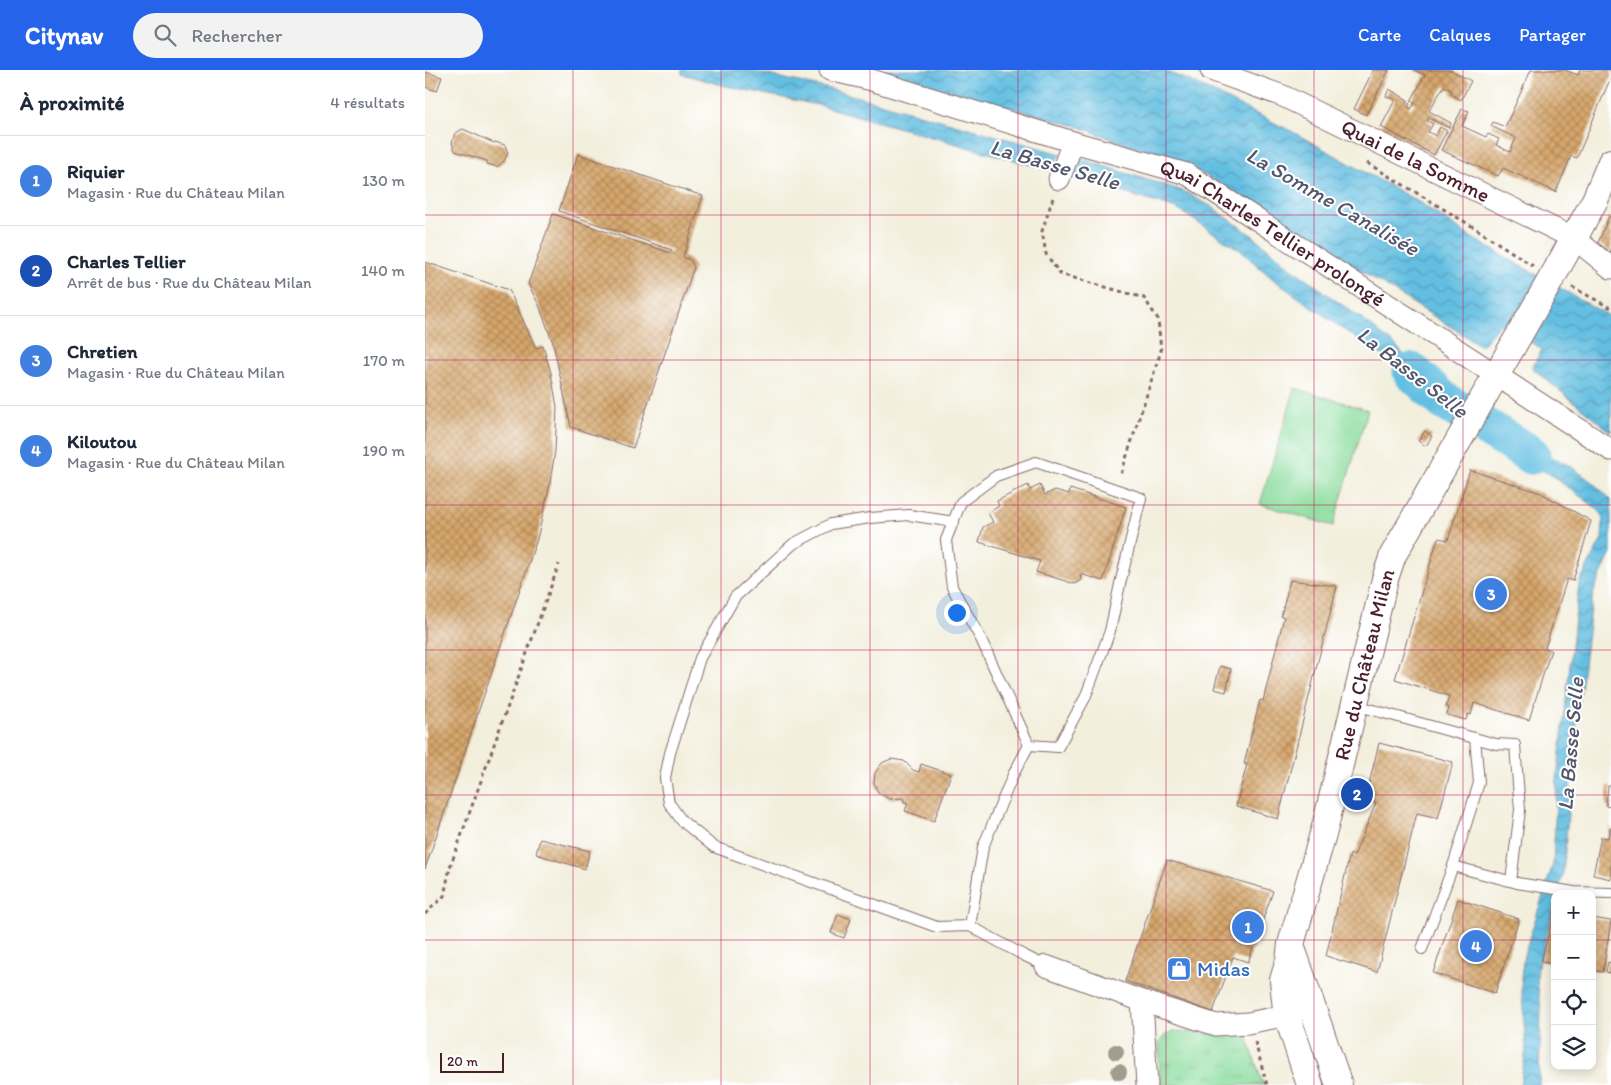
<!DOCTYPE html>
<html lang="fr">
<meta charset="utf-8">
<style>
:root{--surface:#fff;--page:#f2f2f3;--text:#1f2937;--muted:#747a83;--line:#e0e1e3;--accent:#2563eb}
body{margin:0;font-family:Itim,sans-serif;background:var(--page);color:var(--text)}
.controls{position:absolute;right:15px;bottom:15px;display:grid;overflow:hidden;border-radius:10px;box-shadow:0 2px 12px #0003}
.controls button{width:45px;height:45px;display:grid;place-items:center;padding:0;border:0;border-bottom:1px solid var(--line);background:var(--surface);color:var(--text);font:25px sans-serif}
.scale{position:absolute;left:15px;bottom:12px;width:64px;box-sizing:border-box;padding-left:5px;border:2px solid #4a1f2b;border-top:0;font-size:14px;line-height:18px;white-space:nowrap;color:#4a1f2b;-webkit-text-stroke:4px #fff;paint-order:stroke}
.you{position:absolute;left:531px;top:542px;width:18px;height:18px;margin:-12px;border:4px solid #fff;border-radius:50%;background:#1a73e8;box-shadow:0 0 0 8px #1a73e833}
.badge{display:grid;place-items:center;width:32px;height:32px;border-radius:50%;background:var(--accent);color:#fff;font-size:16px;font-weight:700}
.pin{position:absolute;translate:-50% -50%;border:2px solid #fff;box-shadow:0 1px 5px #0006}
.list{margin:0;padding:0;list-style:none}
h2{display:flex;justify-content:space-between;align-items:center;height:65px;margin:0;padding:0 20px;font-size:21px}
h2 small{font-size:16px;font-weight:400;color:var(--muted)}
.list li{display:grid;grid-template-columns:32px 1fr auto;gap:15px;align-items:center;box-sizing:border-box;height:90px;padding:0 20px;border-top:1px solid var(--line)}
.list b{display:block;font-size:19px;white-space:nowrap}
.list p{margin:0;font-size:16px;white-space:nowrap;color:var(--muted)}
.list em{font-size:16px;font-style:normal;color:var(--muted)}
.icon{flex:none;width:28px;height:28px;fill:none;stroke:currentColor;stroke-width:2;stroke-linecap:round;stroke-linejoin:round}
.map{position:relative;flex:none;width:1186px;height:1015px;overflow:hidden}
header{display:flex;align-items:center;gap:30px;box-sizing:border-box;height:70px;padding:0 25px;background:var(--accent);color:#fff}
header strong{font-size:24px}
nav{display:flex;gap:28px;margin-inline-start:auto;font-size:18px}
.search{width:350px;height:45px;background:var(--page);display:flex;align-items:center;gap:12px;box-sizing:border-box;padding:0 18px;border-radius:28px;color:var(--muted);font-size:19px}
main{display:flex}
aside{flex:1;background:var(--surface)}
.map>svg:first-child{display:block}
.grass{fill:url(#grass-tufts);stroke:#6a7e64}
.pitch{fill:#8bdd9e;stroke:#6a7e64}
.water{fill:url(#water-waves);stroke:#576f86}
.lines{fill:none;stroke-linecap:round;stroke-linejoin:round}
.river{stroke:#64bfe2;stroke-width:39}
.building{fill:url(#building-cross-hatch)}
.service-casing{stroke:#856869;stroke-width:12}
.minor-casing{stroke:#856869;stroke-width:23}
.tertiary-casing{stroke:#856869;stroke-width:28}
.path{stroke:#856869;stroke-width:3;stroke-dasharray:4 4;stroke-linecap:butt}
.service{stroke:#fff;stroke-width:10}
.minor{stroke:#fff;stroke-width:21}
.tertiary{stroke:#fff;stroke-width:26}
.tertiary-bridge-casing{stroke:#856869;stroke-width:28;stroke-linecap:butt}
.tertiary-bridge{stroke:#fff;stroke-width:26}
.tree{fill:#a19c8e}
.grid{fill:none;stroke:#c2185b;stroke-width:1;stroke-opacity:0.55}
.labels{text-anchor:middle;stroke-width:4;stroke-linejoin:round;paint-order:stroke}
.street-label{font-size:21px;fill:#4a1f2b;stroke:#fff}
.shop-label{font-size:21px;fill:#366cbe;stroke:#fff;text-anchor:start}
.water-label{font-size:22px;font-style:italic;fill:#53576b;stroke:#fff}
</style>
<header>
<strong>Citynav</strong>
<div class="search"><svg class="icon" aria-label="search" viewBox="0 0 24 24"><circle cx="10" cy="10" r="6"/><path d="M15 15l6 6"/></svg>Rechercher</div>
<nav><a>Carte</a><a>Calques</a><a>Partager</a></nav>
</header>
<main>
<aside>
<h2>À proximité<small>4 résultats</small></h2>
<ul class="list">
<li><span class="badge" style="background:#3f7fe0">1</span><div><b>Riquier</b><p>Magasin · Rue du Château Milan</p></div><em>130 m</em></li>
<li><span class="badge" style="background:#1a4fb4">2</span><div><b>Charles Tellier</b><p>Arrêt de bus · Rue du Château Milan</p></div><em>140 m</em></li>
<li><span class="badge" style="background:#3f7fe0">3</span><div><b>Chretien</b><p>Magasin · Rue du Château Milan</p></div><em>170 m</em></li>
<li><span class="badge" style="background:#3f7fe0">4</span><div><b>Kiloutou</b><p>Magasin · Rue du Château Milan</p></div><em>190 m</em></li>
</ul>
</aside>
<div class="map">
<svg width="1186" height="1015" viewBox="0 0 1186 1015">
<defs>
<pattern id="grass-tufts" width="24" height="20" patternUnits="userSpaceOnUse" patternTransform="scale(1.25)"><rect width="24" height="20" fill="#8bdd9e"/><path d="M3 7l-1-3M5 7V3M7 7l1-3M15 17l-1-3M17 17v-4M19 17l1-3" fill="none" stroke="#79bd88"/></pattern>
<pattern id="water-waves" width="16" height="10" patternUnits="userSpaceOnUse" patternTransform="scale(1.25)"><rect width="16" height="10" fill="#64bfe2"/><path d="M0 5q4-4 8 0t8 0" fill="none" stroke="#549bb7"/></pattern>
<pattern id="building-cross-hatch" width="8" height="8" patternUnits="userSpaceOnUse" patternTransform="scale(1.25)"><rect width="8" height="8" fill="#d6a76c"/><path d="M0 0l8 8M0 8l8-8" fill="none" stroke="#b08759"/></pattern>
</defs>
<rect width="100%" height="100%" fill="#fff"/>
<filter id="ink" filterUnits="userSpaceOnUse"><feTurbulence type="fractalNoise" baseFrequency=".02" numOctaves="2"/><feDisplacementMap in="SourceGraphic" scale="10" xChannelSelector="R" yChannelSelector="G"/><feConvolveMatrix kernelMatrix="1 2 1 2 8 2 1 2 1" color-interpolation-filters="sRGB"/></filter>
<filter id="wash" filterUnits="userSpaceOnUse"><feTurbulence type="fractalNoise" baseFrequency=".0096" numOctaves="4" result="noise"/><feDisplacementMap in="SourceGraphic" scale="20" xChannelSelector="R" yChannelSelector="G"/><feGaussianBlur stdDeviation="1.12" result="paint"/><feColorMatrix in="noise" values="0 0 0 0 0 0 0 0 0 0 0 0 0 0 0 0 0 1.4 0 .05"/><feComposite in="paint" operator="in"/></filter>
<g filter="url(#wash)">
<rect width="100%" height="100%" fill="#f3efdd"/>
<!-- grass -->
<polygon class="grass" points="820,960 838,1015 735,1015 734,972 741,964 749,961 797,965"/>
<!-- pitch -->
<polygon class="pitch" points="870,318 943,340 908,456 835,434"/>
<!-- water -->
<g class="water">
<polygon points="257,0 321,0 405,19 636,84 624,100 397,36 301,16 257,4"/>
<polygon points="439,0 736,0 763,10 866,61 994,132 1047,168 1186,247 1186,362 1107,298 1117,279 1075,254 1056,276 825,131 771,100 652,56 522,21"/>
<polygon points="656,89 758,121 787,137 828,166 865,197 945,255 972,277 980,286 1032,329 1023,345 971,298 962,288 922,262 849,210 815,180 752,139 644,106"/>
<path d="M1065,349L1117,385C1135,385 1174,416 1186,430V483L1170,518L1167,530L1148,684L1138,804L1132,824H1130V833L1113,897L1112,911L1116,939L1114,1015H1095L1101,980L1096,908L1099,885L1128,794L1132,710L1154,513L1177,469L1178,448L1176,443L1170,437L1126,405L1055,365Z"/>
</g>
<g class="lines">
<!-- river -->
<polyline class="river" points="987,302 1019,331 1106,385"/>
</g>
<g id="blocks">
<!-- building -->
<g class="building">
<polygon points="948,0 964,0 941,45 929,39"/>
<polygon points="989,0 1026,0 1046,11 1036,30 1026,24 1027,21 1019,16 1004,41 1026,53 1024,58 1004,48 1002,51 1008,54 1003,62 1011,66 1015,57 1022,61 1009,85 956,57 970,30 961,26 964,19 983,30 982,32 985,34 983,37 986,39 990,33 986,31 1000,5"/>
<polygon points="1106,0 1140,0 1153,5 1155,0 1186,0 1186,7 1152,88 1146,86 1131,122 1078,98 1073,106 1016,80 1037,39 1044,41 1037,56 1061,67 1063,64 1074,69 1071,75 1085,82 1091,68 1066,56 1068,52 1080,57"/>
<polygon points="0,2 17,7 12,21 0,17"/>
<polygon points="38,59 69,73 70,72 80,75 83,83 79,91 72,97 62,94 62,91 30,81 27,73 30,63"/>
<polygon points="153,84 278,126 258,187 265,190 269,197 208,378 146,357 128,273 114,235 103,214 128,144 246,183 247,180 134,141"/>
<polygon points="1184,146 1186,148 1186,183 1173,173"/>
<polygon points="0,192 84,220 111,278 118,276 126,303 132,337 130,381 124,419 112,469 0,799"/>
<polygon points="1000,361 1007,366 1001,376 993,371"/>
<polygon points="1045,400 1116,423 1166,451 1148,511 1142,509 1120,578 1126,580 1104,650 1049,633 1046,645 1043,644 1041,650 1022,645 1024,638 1021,637 1024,626 970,609 1013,468 1023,470"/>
<polygon points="603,415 605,420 615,415 620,425 630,420 644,424 645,419 701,437 678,511 655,504 656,510 650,514 611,502 615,491 554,472 558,457 568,452 563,443 574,436 572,431"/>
<polygon points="865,510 912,516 853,749 811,736 822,694 819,694 835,630 838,631 859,547 856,546"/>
<polygon points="795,596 806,599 801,622 789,619"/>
<polygon points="954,673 1028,692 1013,748 992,743 952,902 901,886 925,784 929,786 951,733 940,730"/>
<polygon points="466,689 479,691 488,700 494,702 496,694 526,704 509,751 480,741 483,733 478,731 479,728 464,729 453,722 449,713 450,703 457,693"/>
<polygon points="1183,716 1186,716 1186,737 1181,736"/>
<polygon points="1185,757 1186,757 1186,809 1168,805 1176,767 1183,768"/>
<polygon points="115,769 165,781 160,799 111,784"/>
<polygon points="742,790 848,821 823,892 808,887 788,942 700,911"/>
<polygon points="1033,829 1094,849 1070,923 1008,903"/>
<polygon points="1130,838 1130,894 1116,892"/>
<polygon points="413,844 426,849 419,868 406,863"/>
<polygon points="1167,848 1186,851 1178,902 1167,900"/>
<polygon points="1183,892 1186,893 1186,903 1181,902"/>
</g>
</g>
</g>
<g filter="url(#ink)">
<use href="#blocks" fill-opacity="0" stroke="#856869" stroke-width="1"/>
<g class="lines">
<defs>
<g id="service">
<polyline points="529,452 484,445 445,448 406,454 368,474 310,527 275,588 245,683 240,708 244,733 257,751 289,777 512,857 545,856 598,885 621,896"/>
<polyline points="930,635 1071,674 1090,675 1095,740 1086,811"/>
<polyline points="1050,668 1054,713 1028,796 1092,813 1149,822 1186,823"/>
<polyline points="545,856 558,777 588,705 604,675 556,569 527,517 521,470 536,432 571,406 611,392 716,428 695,514 685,561 660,628 633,677 604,675"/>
<polyline points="997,879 1028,796"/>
</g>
<g id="minor">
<path id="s1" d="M405,0L443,9L648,72L762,104L1186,380"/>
<path id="s2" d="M786,0L858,26L1150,169L1186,198"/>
<polyline points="634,109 648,72"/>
<polyline points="621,896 717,931 791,955 823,953 862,945 878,939"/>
<polyline points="717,931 722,1015"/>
</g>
<g id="tertiary">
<polyline points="1133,197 1170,130 1186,92"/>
<polyline points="866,875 914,1015"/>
<path id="s3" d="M885,1015L862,945L860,930L858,910L864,891L866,874L900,757L960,509L968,485L1089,274"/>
</g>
</defs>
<!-- service casing -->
<use href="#service" class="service-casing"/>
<!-- minor casing -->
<use href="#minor" class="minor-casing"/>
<!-- tertiary casing -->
<use href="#tertiary" class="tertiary-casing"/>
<!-- path -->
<g class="path">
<polyline points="942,93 1050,158 1108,196"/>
<polyline points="628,128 617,161 621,184 635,204 719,228 733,249 736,281 695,407"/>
<polyline points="1147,217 1186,238"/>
<polyline points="0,844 19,826 25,797 134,494"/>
<polyline points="830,972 842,1015"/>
</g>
<!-- service -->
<use href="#service" class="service"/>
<!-- minor -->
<use href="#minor" class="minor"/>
<!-- tertiary -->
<use href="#tertiary" class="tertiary"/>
<defs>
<polyline id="tertiary-bridge" points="1089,274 1133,197"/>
</defs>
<!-- tertiary-bridge casing -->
<use href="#tertiary-bridge" class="tertiary-bridge-casing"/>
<!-- tertiary-bridge -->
<use href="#tertiary-bridge" class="tertiary-bridge"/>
</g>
<!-- trees -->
<g class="tree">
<circle cx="691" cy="982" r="8"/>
<circle cx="694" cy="1002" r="8"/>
</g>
</g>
<!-- grid -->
<path class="grid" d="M148,0V1015M296,0V1015M445,0V1015M593,0V1015M741,0V1015M889,0V1015M1038,0V1015M0,145H1186M0,290H1186M0,435H1186M0,580H1186M0,725H1186M0,870H1130M1167,870H1186"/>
<!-- icons -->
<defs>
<symbol id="shop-square" viewBox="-11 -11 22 22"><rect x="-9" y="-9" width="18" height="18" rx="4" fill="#3f7fe0" stroke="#fff"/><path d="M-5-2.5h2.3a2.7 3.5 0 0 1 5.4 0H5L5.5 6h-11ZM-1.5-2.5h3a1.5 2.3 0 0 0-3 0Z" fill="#fff"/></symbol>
</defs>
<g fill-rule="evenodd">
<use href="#shop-square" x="740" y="885" width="28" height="28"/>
</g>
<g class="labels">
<!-- street labels -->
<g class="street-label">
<text dy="7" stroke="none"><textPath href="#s2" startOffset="224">Quai de la Somme</textPath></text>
<text dy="7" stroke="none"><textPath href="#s1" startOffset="475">Quai Charles Tellier prolongé</textPath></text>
<text dy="7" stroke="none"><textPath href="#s3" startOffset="435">Rue du Château Milan</textPath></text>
</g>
<!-- shop labels -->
<g class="shop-label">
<text x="772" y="906">Midas</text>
</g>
<!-- water labels -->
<g class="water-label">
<text transform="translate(630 94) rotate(16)" y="8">La Basse Selle</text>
<text transform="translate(908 131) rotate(30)" y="8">La Somme Canalisée</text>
<text transform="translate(988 302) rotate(38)" y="8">La Basse Selle</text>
<text transform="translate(1145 674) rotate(-85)" y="8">La Basse Selle</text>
</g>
</g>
</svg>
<div class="controls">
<button>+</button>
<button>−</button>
<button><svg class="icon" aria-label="locate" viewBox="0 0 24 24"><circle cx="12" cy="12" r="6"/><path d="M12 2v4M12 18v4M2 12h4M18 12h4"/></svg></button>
<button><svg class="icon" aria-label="layers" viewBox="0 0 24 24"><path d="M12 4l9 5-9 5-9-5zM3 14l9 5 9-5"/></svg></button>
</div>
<div class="scale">20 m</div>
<div class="you"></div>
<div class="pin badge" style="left:823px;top:857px;background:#3f7fe0">1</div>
<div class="pin badge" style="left:932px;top:724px;background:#1a4fb4">2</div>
<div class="pin badge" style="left:1066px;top:524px;background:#3f7fe0">3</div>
<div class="pin badge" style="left:1051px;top:876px;background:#3f7fe0">4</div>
</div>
</main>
